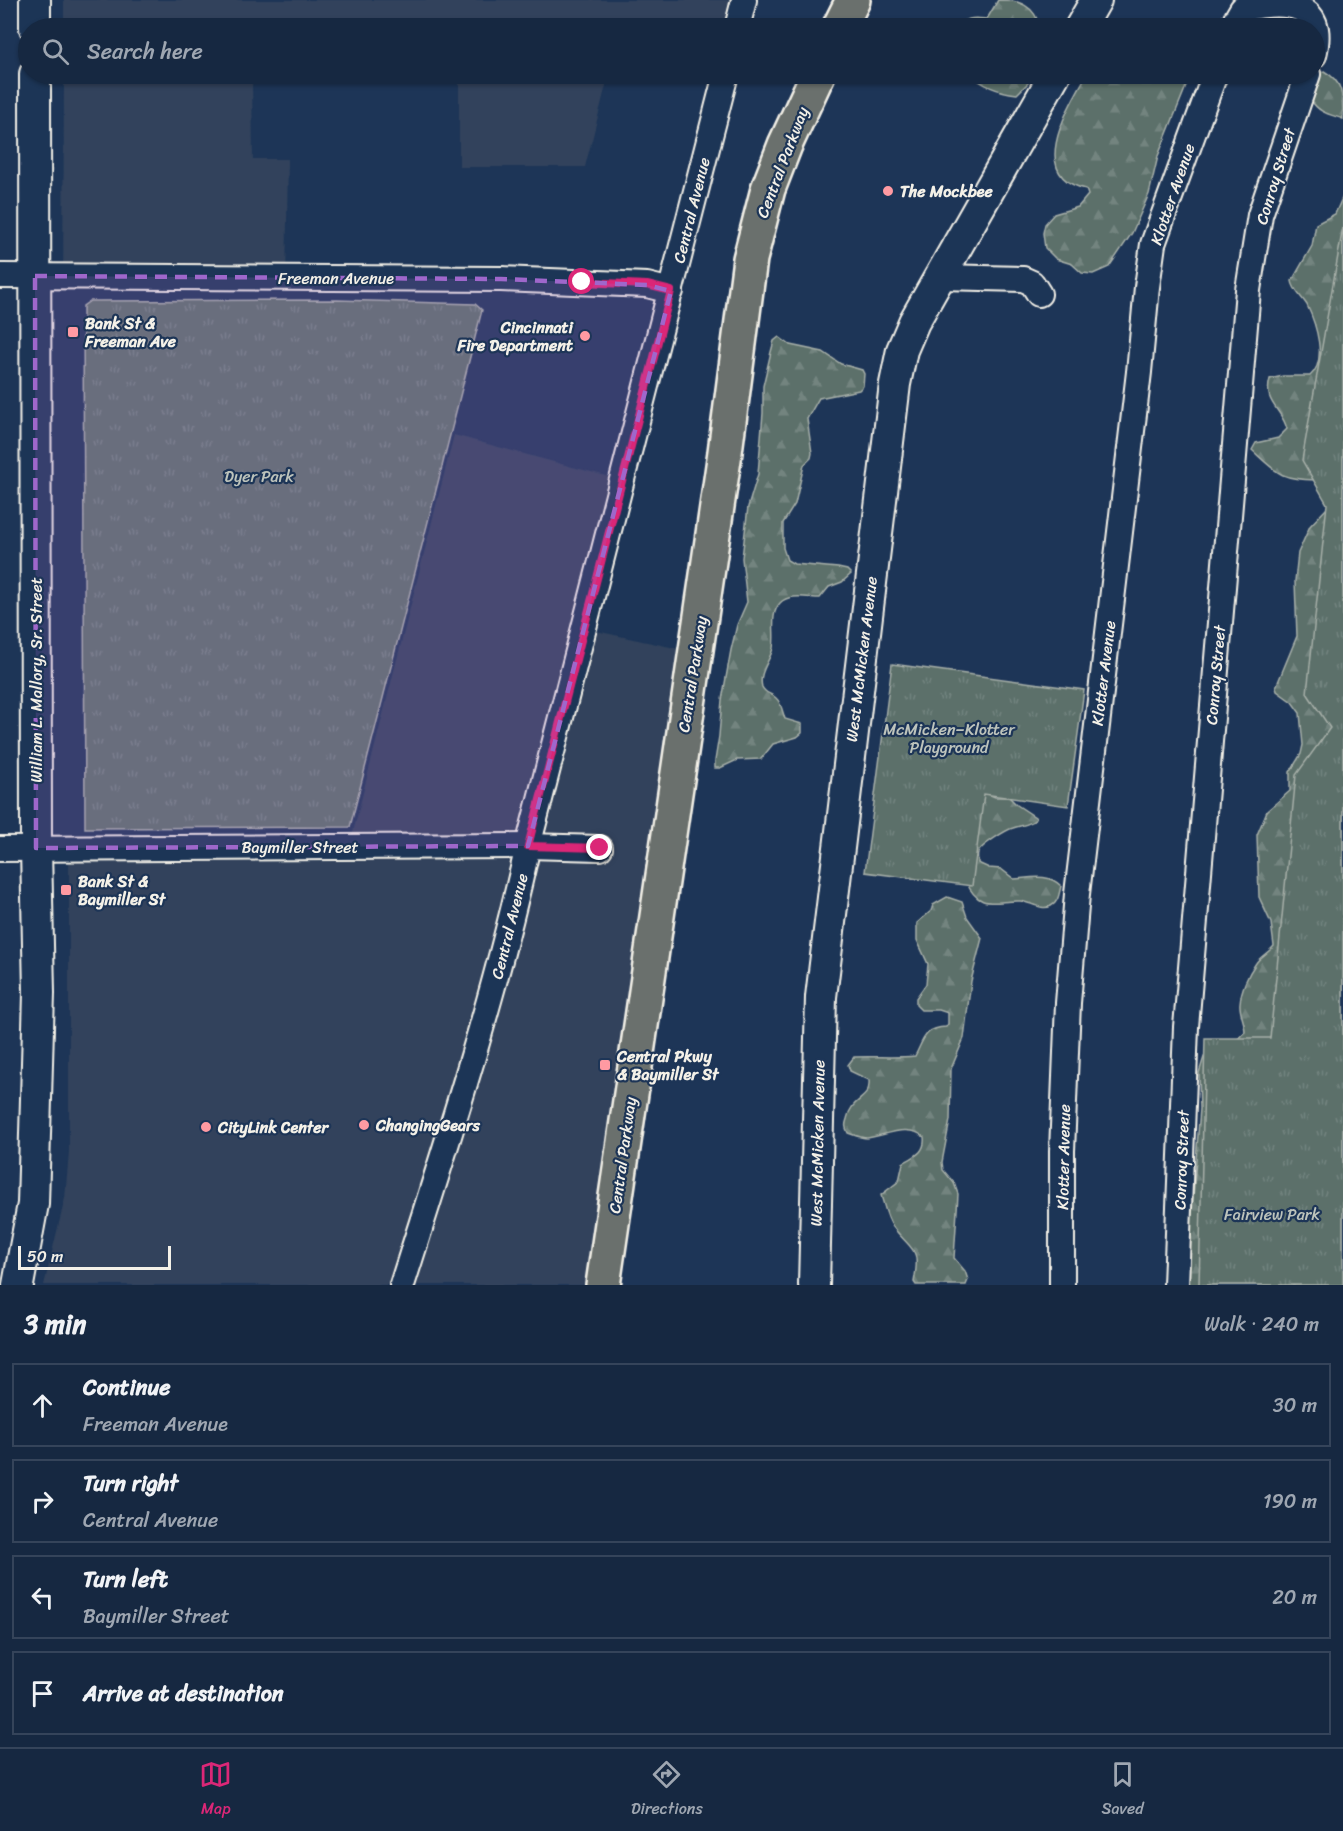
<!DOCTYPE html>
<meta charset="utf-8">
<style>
:root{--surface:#162841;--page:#1f3048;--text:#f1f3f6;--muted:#9ea6b1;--line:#35445a;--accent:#db2777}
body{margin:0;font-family:Sriracha,sans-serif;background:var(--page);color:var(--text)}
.scale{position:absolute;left:18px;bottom:15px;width:153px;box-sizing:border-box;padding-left:6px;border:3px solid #f4f1e8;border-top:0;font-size:16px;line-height:21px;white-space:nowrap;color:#f4f1e8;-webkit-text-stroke:4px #1d3557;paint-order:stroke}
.stop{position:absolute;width:18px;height:18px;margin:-14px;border:4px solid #db2777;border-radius:50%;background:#fff}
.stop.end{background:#db2777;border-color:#fff;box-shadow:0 2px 6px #0008}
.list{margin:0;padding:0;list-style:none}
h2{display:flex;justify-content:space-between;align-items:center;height:78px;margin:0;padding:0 24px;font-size:26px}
h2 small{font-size:20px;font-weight:400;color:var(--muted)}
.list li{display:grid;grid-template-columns:39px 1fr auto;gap:18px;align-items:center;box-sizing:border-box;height:84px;margin:0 12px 12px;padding:0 12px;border:2px solid var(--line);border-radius:0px}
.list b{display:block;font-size:22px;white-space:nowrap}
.list p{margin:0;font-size:20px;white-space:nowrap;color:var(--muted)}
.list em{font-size:20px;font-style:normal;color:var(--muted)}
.icon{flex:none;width:33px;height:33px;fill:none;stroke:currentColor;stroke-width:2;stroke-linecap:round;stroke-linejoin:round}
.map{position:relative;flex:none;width:1343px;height:1285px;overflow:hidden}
.search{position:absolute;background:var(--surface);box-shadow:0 2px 4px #0004;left:18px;right:18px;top:18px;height:66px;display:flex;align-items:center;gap:15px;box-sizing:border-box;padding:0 21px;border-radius:33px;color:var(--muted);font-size:22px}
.sheet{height:462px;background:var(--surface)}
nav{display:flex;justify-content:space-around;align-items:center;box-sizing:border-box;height:84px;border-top:2px solid var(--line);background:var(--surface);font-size:16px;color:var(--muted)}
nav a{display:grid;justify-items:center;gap:3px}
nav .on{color:var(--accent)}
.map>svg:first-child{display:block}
.built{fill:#30425c}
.forest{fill:url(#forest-firs);stroke:#a8b0a9;stroke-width:1.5}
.park{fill:url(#park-tufts);stroke:#a8b0a9;stroke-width:1.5}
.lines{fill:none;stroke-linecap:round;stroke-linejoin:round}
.minor-casing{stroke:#f4f1e8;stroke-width:28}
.tertiary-casing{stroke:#f4f1e8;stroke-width:34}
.primary-casing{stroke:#f4f1e8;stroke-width:38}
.minor{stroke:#1d3557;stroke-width:24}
.tertiary{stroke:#1d3557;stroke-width:30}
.primary{stroke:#6a706d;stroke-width:33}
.route{stroke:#db2777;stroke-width:8}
.marked{fill:#9f67cb;fill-opacity:0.2;stroke:#9f67cb;stroke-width:4.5;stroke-dasharray:12 8;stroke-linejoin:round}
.poi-dot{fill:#ff9aa2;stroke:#1d3557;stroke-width:2}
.labels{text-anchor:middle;stroke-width:4.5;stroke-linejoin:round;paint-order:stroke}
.street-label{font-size:16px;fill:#f4f1e8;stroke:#1d3557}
.poi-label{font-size:16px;font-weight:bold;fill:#f4f1e8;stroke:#1d3557;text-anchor:start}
.park-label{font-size:16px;fill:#bec4bc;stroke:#1d3557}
</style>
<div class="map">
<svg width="1343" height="1285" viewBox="0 0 1343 1285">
<defs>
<pattern id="forest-firs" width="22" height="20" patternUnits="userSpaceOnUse" patternTransform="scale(1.5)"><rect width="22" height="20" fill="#5b6f6a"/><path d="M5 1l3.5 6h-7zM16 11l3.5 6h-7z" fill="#73847f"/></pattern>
<pattern id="park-tufts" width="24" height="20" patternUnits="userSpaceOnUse" patternTransform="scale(1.5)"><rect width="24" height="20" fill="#5b6f6a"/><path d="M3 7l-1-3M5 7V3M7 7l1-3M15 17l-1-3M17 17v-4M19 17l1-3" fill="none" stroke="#73847f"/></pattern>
</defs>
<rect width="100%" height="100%" fill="#1d3557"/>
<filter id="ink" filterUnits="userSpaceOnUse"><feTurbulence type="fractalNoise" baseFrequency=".0167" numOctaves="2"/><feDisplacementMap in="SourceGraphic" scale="12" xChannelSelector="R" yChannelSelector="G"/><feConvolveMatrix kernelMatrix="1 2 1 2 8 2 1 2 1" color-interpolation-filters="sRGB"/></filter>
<g filter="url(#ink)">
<!-- built -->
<g class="built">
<polygon points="64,0 730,0 724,28 64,28"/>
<polygon points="64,74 252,74 253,159 288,159 286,289 63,288"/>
<polygon points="459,74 609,74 585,167 459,167"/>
<polygon points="454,435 610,477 573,626 689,651 595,1285 44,1285 65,1198 69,1152 69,841 351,840"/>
</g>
<!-- forest -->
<g class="forest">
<path d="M998,0C1019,0 1035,5 1040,28H958C965,16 975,18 987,19Z"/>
<path d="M1324,71C1343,82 1343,94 1343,119C1329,114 1319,113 1311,100L1315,74Z"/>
<path d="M970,74H1033L1028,83L1017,94C999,92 983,86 970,74Z"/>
<path d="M1087,74H1191L1158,156L1149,194L1132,233L1109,267L1093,274L1082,273L1072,264L1056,259L1045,248L1043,233L1045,224L1054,214L1078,207L1088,195L1086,189C1025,176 1070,105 1087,74Z"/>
<path d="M1343,196V1248L1336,1285H1189L1187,1274L1200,1109L1199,1073L1204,1057L1210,1050L1235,1041L1245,1032C1245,1022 1239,1013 1240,1003C1241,990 1248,974 1256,963C1260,957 1268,953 1274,946L1271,923L1259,897L1257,835L1267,811L1290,791V772L1301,754L1303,745L1300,713L1292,702L1277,691L1276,687L1297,636L1295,581L1298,553L1310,526L1328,507L1331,495L1316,480C1280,479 1278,474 1252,450L1256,443L1278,438L1287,429C1282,408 1263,404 1270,379L1283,376H1310C1328,361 1316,324 1307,305C1302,297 1293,290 1292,281L1312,246L1316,224L1335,214Z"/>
<path d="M779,337L790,345L823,352L841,364L862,370L864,374L863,386L859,390L819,398L807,419L812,453L811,458L804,465L795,504L783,523V548L787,560L794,564L838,568L847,570L851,574L842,582L829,587L820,598C808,598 789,593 780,603C769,615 776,633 773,648C770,661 758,673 762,687C765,694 771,693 776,698C781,702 783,713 785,719L802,724V733L797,737L773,744L761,759L737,760L720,768H715V761L719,736L722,700L731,650L737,625L747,602L742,558L748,507L758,474L763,413V386L771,352L774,341Z"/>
<path d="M967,785L995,797H1009L1017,805L1035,817L1036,819C1030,825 1021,825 1013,828C1006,830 980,846 978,853C977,856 978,860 978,863L989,868L1001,869L1014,879C1031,878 1048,873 1061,886C1059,893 1059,902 1051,906C1042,911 1030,902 1020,901C996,900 979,912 966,881C961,870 967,802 967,785Z"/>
<path d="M947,897L962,902L967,917L982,938L971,981L964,1038L951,1069L950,1120L942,1162L943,1170L954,1183L958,1194L954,1258L965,1271L968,1280L966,1285H916L914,1282C921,1246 912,1252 893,1227C887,1219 884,1205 881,1195L899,1181L903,1163C915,1156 926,1152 924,1137C908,1123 885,1136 867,1138C861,1138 854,1135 848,1133C845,1127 845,1125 847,1119C852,1096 871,1101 869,1080L850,1071L848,1065L854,1057C875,1056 895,1058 915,1056C924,1039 924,1028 946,1027L948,1024V1013L939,1010H921L916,1005V998L926,984L928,964L917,940V923L931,911L933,905Z"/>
</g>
<!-- park -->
<g class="park">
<polygon points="1343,227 1343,1285 1199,1285 1205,1038 1270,1038 1296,775 1330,728 1307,693 1327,504 1302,460"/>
<polygon points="337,300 475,304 482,310 350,827 85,828 83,306 90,301"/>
<polygon points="892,664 1084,690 1068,806 984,794 972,886 865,872"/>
</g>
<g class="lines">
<defs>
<g id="minor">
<polyline points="737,28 744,0"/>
<path d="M1231,28L1242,9C1283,0 1328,0 1314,55"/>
<polyline points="0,276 501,279 647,285 671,291"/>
<polyline points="941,277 1023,279 1032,283 1039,294"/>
<polyline points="0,849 528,846 600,848"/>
<path d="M402,1285C448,1140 495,995 528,846L726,74"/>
<polyline points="1062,1285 1062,1151 1068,1003 1077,894 1139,372 1147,287 1153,244 1215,74"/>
<polyline points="1176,1285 1186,1027 1248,290 1260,215 1308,74"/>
</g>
<g id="tertiary">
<polyline points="35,28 35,0"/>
<polyline points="1080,28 1096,0"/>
<polyline points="18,1285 33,1204 39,993 36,848 35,74"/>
<polyline points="814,1285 821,997 895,384 902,350 914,322 1055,74"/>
</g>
<g id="primary">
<polyline points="839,28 853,0"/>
<polyline points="603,1285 725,452 750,259 768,189 785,145 818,74"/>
</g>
</defs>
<!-- minor casing -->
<use href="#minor" class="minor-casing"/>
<!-- tertiary casing -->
<use href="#tertiary" class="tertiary-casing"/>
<!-- primary casing -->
<use href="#primary" class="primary-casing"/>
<!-- minor -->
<use href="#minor" class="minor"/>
<!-- tertiary -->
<use href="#tertiary" class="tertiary"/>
<!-- primary -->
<use href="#primary" class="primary"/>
</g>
</g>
<g class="lines" filter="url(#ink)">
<!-- route -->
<polyline class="route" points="582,282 647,285 671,291 528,846 600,848"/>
</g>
<!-- marked area -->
<path class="marked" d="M35,276L501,279L647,285L671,291L528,846L36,848Z"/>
<!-- markers -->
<g class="poi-dot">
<circle cx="888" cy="191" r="6"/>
<rect x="67" y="326" width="12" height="12" rx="3"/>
<circle cx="585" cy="336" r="6"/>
<rect x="60" y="884" width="12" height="12" rx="3"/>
<rect x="599" y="1059" width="12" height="12" rx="3"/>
<circle cx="364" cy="1125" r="6"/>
<circle cx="206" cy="1127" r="6"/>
</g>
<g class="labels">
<!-- street labels -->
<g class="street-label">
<text transform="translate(782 162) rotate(-69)" y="6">Central Parkway</text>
<text transform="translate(1275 176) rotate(-73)" y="6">Conroy Street</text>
<text transform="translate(1172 194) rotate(-71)" y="6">Klotter Avenue</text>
<text transform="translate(691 210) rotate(-76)" y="6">Central Avenue</text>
<text x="336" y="284">Freeman Avenue</text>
<text transform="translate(861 659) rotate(-83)" y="6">West McMicken Avenue</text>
<text transform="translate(1103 673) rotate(-83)" y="6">Klotter Avenue</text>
<text transform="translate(692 674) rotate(-81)" y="6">Central Parkway</text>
<text transform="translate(1215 675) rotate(-85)" y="6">Conroy Street</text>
<text transform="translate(36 680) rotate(-90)" y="6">William L. Mallory, Sr. Street</text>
<text x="300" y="853">Baymiller Street</text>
<text transform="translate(509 926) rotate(-76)" y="6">Central Avenue</text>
<text transform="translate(817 1143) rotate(-89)" y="6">West McMicken Avenue</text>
<text transform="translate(622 1155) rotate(-82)" y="6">Central Parkway</text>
<text transform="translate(1063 1157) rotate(-89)" y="6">Klotter Avenue</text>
<text transform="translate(1181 1160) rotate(-88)" y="6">Conroy Street</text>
</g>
<!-- poi labels -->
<g class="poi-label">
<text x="900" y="197">The Mockbee</text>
<text x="85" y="329">Bank St &amp;<tspan x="85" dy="18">Freeman Ave</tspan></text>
<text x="573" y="333" text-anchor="end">Cincinnati<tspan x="573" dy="18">Fire Department</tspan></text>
<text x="78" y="887">Bank St &amp;<tspan x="78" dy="18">Baymiller St</tspan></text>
<text x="617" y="1062">Central Pkwy<tspan x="617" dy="18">&amp; Baymiller St</tspan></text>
<text x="376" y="1131">ChangingGears</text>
<text x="218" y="1133">CityLink Center</text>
</g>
<!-- park labels -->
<g class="park-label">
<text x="259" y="482">Dyer Park</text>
<text x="949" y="735">McMicken–Klotter<tspan x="949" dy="18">Playground</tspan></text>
<text x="1272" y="1220">Fairview Park</text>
</g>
</g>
</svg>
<div class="scale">50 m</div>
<div class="stop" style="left:582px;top:282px"></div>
<div class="stop end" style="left:600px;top:848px"></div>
<div class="search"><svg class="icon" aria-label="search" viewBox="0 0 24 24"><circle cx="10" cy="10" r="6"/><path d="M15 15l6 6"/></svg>Search here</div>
</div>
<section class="sheet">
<h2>3 min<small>Walk · 240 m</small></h2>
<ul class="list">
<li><svg class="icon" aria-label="ahead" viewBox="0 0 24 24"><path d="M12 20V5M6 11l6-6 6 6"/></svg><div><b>Continue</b><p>Freeman Avenue</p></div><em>30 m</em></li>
<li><svg class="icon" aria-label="right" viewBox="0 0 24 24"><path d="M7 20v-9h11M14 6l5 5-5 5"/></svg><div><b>Turn right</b><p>Central Avenue</p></div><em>190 m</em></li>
<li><svg class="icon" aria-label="left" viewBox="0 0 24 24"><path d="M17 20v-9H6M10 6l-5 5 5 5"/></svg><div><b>Turn left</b><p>Baymiller Street</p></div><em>20 m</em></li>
<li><svg class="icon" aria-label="arrive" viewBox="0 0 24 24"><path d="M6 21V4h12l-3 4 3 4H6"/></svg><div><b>Arrive at destination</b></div></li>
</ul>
</section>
<nav>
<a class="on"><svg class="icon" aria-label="map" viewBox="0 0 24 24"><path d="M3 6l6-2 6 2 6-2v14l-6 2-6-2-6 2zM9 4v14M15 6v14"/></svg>Map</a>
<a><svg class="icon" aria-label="directions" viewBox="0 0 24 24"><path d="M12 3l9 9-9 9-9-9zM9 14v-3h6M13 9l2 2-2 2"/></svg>Directions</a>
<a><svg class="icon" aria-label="saved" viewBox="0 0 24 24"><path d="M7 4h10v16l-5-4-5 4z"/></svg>Saved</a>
</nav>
